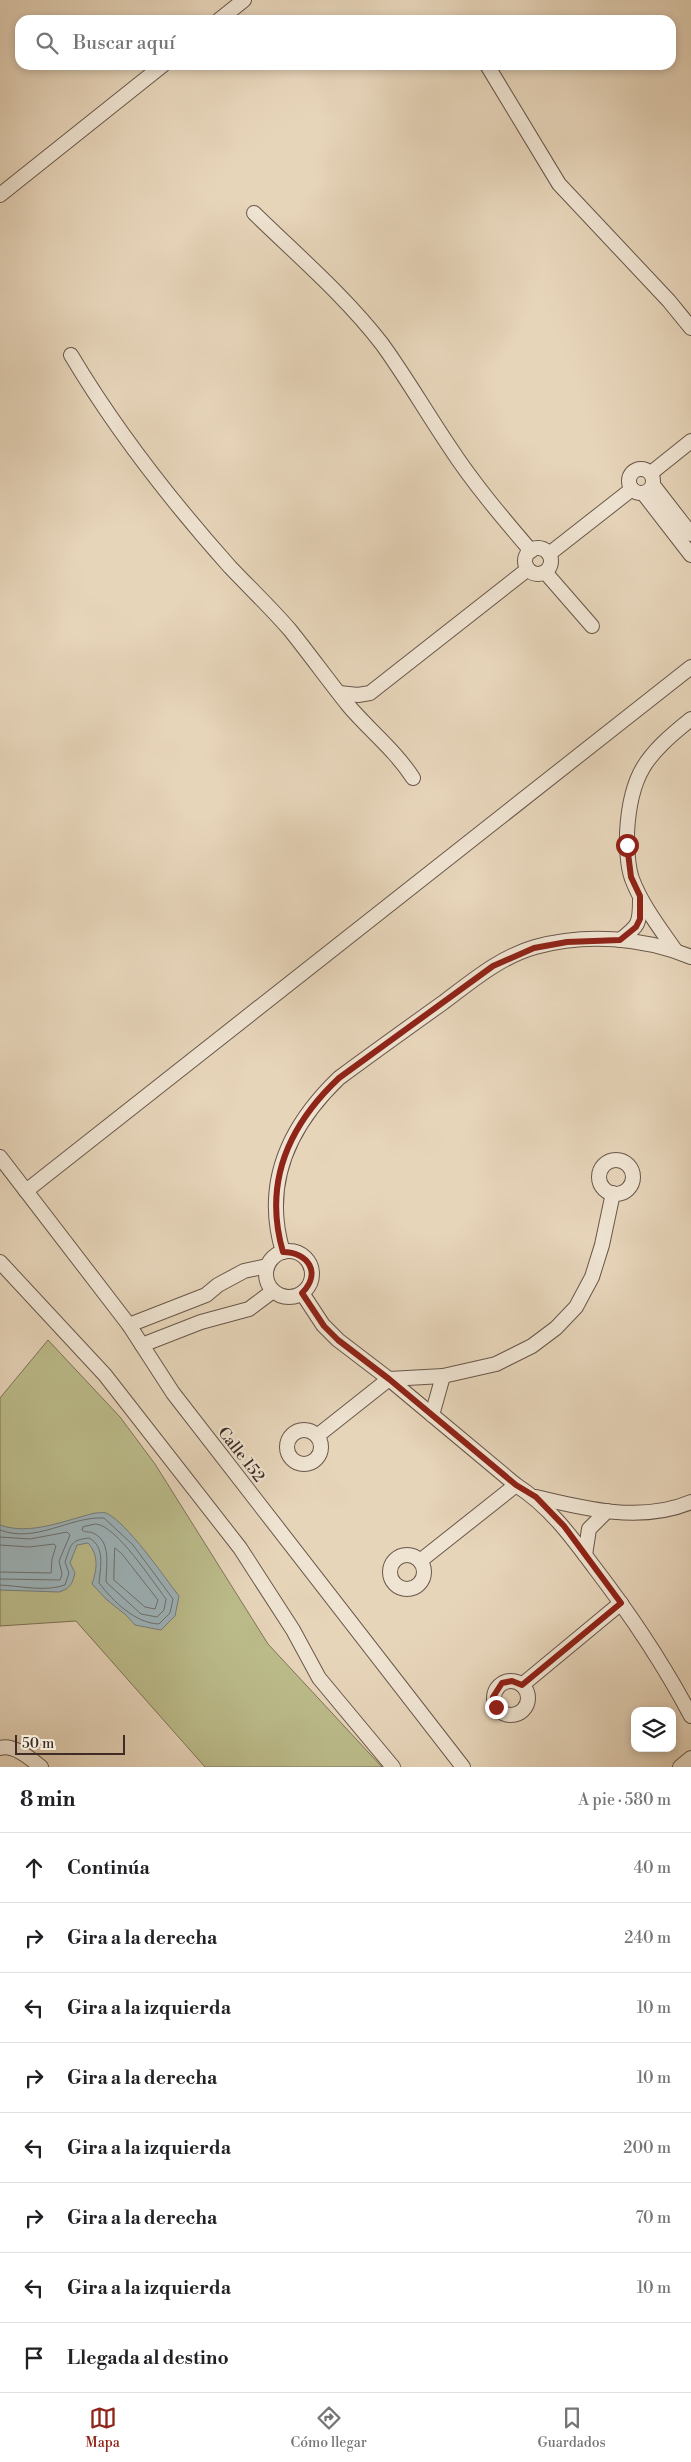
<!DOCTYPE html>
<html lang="es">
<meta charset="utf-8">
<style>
:root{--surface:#fff;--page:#f6f6f6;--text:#202124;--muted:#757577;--line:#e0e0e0;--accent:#8f2418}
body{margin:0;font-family:"Libre Bodoni",serif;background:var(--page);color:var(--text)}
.controls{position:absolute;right:15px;bottom:15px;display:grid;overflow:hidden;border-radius:10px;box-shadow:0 2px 8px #0003}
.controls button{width:45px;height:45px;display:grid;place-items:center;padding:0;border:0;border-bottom:1px solid var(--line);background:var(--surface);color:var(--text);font:25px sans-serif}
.scale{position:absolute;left:15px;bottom:12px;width:110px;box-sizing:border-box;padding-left:5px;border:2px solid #3f2d25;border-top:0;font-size:14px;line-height:18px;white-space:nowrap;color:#3f2d25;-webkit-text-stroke:4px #efe4d2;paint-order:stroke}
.stop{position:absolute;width:15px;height:15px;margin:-11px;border:4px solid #8f2418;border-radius:50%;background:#fff}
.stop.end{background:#8f2418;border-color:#fff;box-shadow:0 1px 5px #0008}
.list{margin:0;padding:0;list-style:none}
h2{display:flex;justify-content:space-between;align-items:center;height:65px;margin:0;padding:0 20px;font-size:21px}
h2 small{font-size:16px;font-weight:400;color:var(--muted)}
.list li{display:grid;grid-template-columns:32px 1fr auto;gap:15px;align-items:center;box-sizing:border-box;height:70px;padding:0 20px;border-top:1px solid var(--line)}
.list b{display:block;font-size:19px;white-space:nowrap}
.list em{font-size:16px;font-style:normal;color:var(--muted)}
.icon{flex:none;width:28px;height:28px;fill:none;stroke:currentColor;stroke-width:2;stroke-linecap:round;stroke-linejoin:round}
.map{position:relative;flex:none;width:691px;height:1767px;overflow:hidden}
.search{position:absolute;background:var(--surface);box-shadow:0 2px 8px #0003;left:15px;right:15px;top:15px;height:55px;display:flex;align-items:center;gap:12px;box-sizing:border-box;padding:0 18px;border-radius:15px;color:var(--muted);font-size:19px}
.sheet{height:625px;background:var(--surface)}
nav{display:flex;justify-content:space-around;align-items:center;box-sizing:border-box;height:70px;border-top:1px solid var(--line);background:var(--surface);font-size:14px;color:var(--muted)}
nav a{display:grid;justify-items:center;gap:2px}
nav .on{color:var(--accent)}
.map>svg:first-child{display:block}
.green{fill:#bcbc8b;stroke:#7e7458}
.water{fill:#9db5bc;stroke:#777f80}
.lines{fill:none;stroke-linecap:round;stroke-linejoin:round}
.shore{stroke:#6e7170;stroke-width:1}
.minor-casing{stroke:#69574a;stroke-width:16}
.minor{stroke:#efe4d2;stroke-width:14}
.route{stroke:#8f2418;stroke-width:6}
.labels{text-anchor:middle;stroke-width:4;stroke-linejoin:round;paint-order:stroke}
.street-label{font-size:16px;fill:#3f2d25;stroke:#efe4d2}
</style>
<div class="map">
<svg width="691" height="1767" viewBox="0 0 691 1767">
<rect width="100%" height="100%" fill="#e7d5ba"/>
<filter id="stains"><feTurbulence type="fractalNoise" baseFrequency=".004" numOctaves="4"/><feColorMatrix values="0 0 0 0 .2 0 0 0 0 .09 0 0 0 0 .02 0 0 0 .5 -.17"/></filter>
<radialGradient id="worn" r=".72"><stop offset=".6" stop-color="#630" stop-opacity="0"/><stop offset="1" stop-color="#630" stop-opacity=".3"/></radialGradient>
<!-- green -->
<polygon class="green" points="48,1340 120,1417 155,1464 268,1644 382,1767 205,1767 76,1621 0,1626 0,1398"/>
<!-- water -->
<path class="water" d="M95,1513C98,1513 103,1512 106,1513C127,1522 164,1577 179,1596L175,1616L161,1630L135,1625L126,1615L107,1600L92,1584C97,1570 99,1555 88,1543L77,1545L70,1563L75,1573C72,1584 71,1588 59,1592L0,1590V1525C30,1536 66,1520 95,1513Z"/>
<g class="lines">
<!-- shore -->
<g class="shore">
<path d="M96,1524C116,1525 153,1582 166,1599L164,1610L157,1617L141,1614L106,1582C106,1567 112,1541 93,1533C88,1531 86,1533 82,1530L83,1527Z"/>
<path d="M0,1530C36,1544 70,1516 104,1518L133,1545L173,1599L170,1613L159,1624C135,1623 114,1602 99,1583C100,1568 106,1547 89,1538C70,1540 71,1545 65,1562L69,1573L65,1585C45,1592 20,1586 0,1585"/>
<polyline points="0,1537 30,1539 67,1532 70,1535 59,1561 62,1574 60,1580 0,1579"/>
<polyline points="0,1545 29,1547 54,1544 56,1546 52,1559 51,1573 0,1572"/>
<polygon points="115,1548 122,1554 158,1600 155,1609 145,1607 114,1580"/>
</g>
<defs>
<g id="minor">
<polyline points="219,20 244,0"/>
<polyline points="487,65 559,184 669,301 691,328"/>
<polyline points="0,195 163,65"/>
<path d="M254,213C297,255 345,296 382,344C406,377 426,412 449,446C473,483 502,517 531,551"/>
<path d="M71,355C115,429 173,503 230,567C250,588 271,608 290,630C310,655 328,680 348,705C369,730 395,750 413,778"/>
<circle cx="641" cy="481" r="12"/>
<polyline points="651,473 691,441"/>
<polyline points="653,485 691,534"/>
<polyline points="643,493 691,555"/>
<circle cx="538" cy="561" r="13"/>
<polyline points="549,554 632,489"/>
<polyline points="545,572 592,626"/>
<polyline points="339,693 358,695 370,693 528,569"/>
<path d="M620,940C639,926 640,923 640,900"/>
<path d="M675,950C659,927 642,905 632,879C627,865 627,847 627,833C630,774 646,755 691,719"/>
<polyline points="0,1157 129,1325 173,1393 463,1767"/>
<circle cx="616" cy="1177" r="17"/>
<polyline points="26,1191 691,667"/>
<circle cx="289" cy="1274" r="23"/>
<path d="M283,1252C262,1183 290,1125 339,1078C374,1052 409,1027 444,1002C472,981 500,957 535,947C585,933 643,937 691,957"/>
<polyline points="0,1262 105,1375 240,1548 293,1630 319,1678 393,1767"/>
<path d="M302,1293L323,1325L338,1340L389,1379L516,1485C549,1506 571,1536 594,1567C630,1614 663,1663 691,1716"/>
<polyline points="129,1325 206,1295 218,1285 244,1271 267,1266"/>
<polyline points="142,1345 201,1322 249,1309 273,1291"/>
<polyline points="432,1415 443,1376"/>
<circle cx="304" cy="1447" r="17"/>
<polyline points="317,1436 389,1379 443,1376 496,1364 532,1346 556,1328 576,1307 592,1277 602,1245 613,1193"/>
<path d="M536,1497C585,1509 642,1523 691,1502"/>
<circle cx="407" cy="1572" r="17"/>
<polyline points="585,1555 589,1529 607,1511"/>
<polyline points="420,1561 516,1485"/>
<circle cx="511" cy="1698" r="17"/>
<polyline points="522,1685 621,1603"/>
<path d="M0,1748C14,1744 31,1759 41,1767"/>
<polyline points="680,1767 691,1758"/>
</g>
</defs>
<!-- minor casing -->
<use href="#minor" class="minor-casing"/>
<!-- minor -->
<use href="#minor" class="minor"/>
</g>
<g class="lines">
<!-- route -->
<path class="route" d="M496,1707L493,1697L502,1683L512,1681L522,1685L621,1603L564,1526L536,1497L516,1485L389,1379L338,1340L324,1326L302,1293C322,1273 308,1252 283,1252C263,1183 289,1125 339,1078L493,966L534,948L567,942L620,940L636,927L640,919V896L631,877L627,845"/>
</g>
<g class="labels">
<!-- street labels -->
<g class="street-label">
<text transform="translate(242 1454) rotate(52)" y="6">Calle 152</text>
</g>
</g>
<rect width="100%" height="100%" filter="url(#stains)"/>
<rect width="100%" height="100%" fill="url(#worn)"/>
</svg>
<div class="controls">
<button><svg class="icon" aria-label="layers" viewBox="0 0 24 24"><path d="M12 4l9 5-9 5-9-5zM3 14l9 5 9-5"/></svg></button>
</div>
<div class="scale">50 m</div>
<div class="stop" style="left:627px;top:845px"></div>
<div class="stop end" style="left:496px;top:1707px"></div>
<div class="search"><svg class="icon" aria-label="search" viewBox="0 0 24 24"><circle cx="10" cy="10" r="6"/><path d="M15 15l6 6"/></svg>Buscar aquí</div>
</div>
<section class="sheet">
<h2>8 min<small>A pie · 580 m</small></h2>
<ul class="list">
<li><svg class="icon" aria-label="ahead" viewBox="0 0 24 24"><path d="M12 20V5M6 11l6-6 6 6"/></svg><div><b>Continúa</b></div><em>40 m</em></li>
<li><svg class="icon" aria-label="right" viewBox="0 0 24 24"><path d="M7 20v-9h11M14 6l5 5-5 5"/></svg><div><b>Gira a la derecha</b></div><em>240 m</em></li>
<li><svg class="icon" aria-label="left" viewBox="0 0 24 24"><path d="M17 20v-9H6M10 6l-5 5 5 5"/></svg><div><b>Gira a la izquierda</b></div><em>10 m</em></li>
<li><svg class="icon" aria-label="right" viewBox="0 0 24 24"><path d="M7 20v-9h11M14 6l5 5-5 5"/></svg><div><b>Gira a la derecha</b></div><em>10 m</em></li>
<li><svg class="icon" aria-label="left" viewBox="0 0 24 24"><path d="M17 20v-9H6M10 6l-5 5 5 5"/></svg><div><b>Gira a la izquierda</b></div><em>200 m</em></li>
<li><svg class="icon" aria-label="right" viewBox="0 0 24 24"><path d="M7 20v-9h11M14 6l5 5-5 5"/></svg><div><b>Gira a la derecha</b></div><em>70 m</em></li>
<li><svg class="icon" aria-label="left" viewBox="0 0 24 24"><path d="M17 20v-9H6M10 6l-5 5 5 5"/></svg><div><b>Gira a la izquierda</b></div><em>10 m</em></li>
<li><svg class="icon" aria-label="arrive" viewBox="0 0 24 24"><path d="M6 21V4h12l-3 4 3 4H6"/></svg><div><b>Llegada al destino</b></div></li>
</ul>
</section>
<nav>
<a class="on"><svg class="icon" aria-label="map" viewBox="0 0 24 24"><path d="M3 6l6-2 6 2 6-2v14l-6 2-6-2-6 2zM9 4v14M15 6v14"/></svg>Mapa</a>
<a><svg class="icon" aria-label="directions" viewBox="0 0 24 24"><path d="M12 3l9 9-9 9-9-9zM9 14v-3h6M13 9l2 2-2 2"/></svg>Cómo llegar</a>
<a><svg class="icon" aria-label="saved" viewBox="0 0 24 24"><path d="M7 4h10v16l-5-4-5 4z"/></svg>Guardados</a>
</nav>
